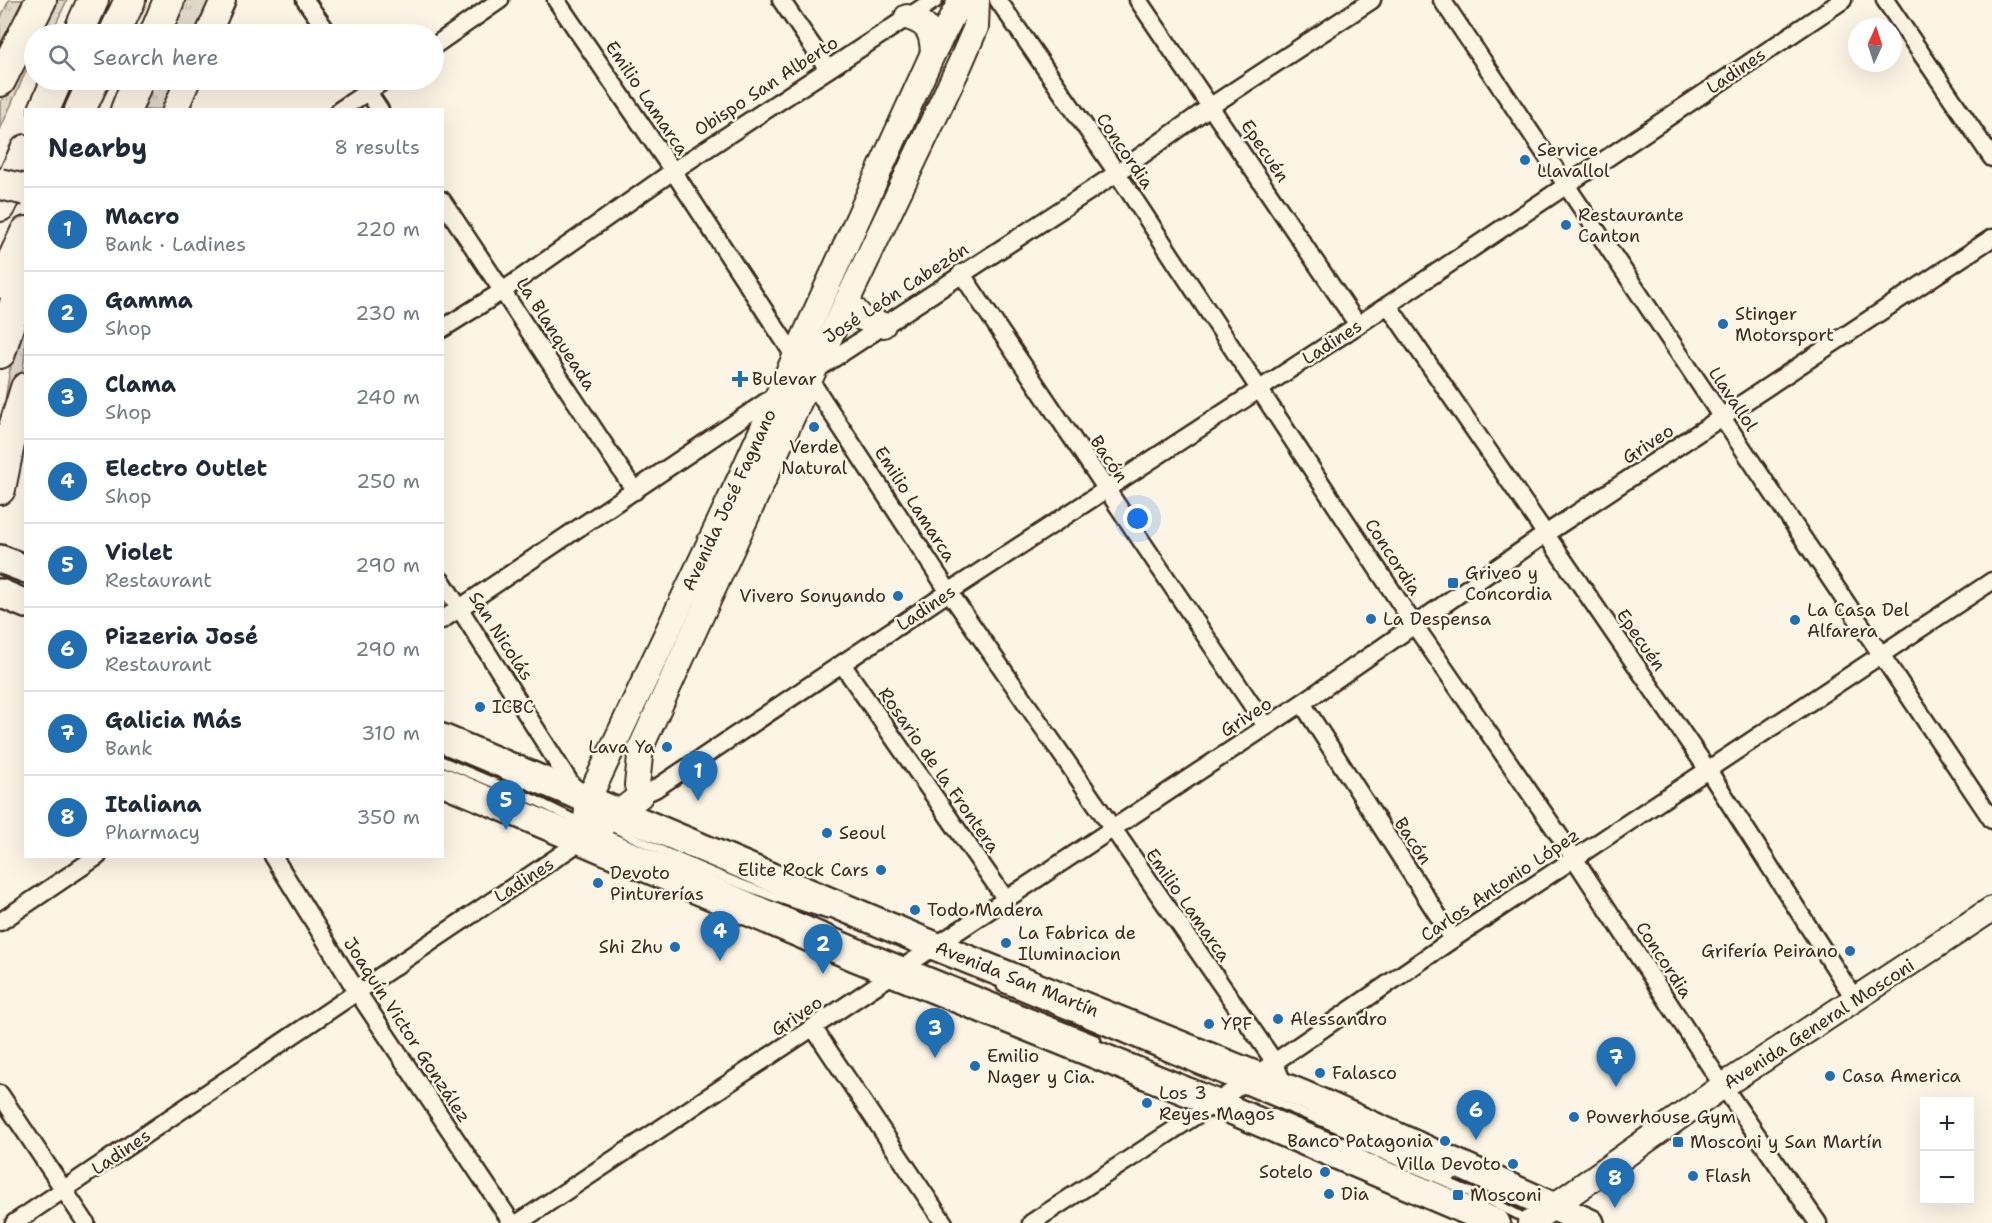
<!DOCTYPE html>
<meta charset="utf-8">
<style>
:root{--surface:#fff;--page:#f6f6f7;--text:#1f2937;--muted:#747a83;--line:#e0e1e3;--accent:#1f6fb2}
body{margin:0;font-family:"Shantell Sans",sans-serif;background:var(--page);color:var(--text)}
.controls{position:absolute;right:18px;bottom:18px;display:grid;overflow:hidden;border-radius:0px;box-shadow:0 6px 24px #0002}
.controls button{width:54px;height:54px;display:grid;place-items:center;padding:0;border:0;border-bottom:2px solid var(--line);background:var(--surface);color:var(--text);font:30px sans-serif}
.compass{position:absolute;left:1848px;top:18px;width:54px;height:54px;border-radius:50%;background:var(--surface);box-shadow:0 6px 24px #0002;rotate:3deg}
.you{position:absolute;left:1138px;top:519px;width:21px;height:21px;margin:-15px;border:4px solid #fff;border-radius:50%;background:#1a73e8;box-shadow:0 0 0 9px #1a73e833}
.badge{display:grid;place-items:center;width:39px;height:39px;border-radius:50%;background:var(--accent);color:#fff;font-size:20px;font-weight:700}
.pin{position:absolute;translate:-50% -50px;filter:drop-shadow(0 2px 3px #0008)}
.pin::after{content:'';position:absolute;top:32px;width:21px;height:18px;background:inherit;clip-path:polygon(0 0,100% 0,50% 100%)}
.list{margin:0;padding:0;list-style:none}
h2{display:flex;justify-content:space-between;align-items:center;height:78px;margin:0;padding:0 24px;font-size:26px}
h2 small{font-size:20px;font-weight:400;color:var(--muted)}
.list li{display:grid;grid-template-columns:39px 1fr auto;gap:18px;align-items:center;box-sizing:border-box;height:84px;padding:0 24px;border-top:2px solid var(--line)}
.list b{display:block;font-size:22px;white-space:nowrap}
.list p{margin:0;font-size:20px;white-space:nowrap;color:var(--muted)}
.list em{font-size:20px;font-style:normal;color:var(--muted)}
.icon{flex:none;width:33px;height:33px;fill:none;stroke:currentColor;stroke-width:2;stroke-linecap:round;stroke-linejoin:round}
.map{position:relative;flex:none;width:1992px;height:1223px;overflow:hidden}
.search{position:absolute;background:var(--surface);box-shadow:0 6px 24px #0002;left:24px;top:24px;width:420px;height:66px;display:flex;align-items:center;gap:15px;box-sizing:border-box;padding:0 21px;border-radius:33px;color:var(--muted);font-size:22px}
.panel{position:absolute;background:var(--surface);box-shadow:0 6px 24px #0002;left:24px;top:108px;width:420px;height:750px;border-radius:0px}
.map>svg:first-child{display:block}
.grass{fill:url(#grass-tufts);stroke:#8e8173;stroke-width:1.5}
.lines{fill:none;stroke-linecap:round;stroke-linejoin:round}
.lane-casing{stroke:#3b2a1e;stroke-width:13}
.street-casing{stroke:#3b2a1e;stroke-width:21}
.secondary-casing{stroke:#3b2a1e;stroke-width:28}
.primary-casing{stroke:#3b2a1e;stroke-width:32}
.highway-casing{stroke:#3b2a1e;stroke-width:34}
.lane{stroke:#fcf5e5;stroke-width:8}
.street{stroke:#fcf5e5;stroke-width:16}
.secondary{stroke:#fcf5e5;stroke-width:24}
.primary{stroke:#fcf5e5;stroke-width:27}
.highway{stroke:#fcf5e5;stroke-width:30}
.highway-bridge-casing{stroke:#3b2a1e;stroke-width:34;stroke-linecap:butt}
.highway-bridge{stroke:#fcf5e5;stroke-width:30}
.poi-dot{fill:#1f6fb2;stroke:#fcf5e5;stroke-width:2}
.labels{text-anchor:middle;stroke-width:5;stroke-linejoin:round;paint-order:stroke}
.street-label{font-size:18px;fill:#3b2a1e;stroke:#fcf5e5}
.poi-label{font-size:18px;fill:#3b2a1e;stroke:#fcf5e5;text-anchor:start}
</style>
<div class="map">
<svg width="1992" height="1223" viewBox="0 0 1992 1223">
<defs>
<pattern id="grass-tufts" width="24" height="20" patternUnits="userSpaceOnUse" patternTransform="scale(1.5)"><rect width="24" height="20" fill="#e0d8c8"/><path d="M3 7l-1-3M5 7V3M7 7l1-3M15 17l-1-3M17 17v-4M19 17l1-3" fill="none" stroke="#c1baab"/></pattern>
</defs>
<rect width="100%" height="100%" fill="#fcf5e5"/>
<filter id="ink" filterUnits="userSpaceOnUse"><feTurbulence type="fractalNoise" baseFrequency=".0167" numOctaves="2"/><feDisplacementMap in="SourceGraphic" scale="12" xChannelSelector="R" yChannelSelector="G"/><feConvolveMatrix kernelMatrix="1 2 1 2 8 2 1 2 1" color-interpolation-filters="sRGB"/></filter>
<g filter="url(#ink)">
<!-- grass -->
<g class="grass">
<polygon points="9,0 30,0 0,56 0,19"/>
<polygon points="56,0 67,0 51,34 37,34"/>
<polygon points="179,0 213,0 198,34 166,34"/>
<polygon points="34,40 34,68 27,69 0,130 0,103"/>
<polygon points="939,66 946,69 824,330 818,326"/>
<polygon points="149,80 178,80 164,109 137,110"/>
<path d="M25,312C25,363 28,373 2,419L11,363Z"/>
</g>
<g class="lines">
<defs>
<g id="lane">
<polyline points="442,761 537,801 582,823"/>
<path d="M608,825C679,860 751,891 827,914"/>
<polyline points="599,832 870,948 1096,1040"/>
<polyline points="1002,987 1452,1176"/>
<polyline points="1274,1114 1334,1139 1372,1150 1491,1201 1530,1221"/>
</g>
<g id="street">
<polyline points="305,0 329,34"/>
<polyline points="556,0 673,171 949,592 1274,1061 1284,1086"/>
<polyline points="781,0 828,69"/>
<polyline points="998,0 1117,173 1415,626 1561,838 1723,1086 1818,1223"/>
<polyline points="1138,0 1358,325"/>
<polyline points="1442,0 1992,820"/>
<polyline points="1885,0 1992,158"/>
<polyline points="434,46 500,0"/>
<polyline points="360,80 380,110"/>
<polyline points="340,110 385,80"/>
<polyline points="442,200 635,491"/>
<polyline points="961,273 1266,726"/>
<polyline points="1388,305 1708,770 1856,1001"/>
<polyline points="442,329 504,290 673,171 934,0"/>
<polyline points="816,370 1117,173 1211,106 1372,0"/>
<polyline points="442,581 571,784 581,793"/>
<polyline points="442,620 779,393"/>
<polyline points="842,664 1005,898"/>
<polyline points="1302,703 1453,939"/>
<polyline points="640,796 655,789 949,592 1358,325 1843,0"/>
<polyline points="273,856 356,990 512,1223"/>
<polyline points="0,922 98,856"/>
<polyline points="814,1029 944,1223"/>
<polyline points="0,1094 86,1223"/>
<polyline points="14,1223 584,839"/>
<polyline points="518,1223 1302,703 1544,535 1992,238"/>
<polyline points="1031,1223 1215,1103 1453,939 1992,581"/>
</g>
<g id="secondary">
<path d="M907,17C928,23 932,32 933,53"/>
<polyline points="208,34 223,0"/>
<polyline points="175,110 188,80"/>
<polyline points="847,301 862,318 883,325"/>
<polyline points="584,839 640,796 637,785 641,747 801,398 960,64 976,27 977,0"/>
<polyline points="584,839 588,800 741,476 933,53 961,0"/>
<polyline points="1530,1223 1723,1086 1992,909"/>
</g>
<g id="primary">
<polyline points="0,559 26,569"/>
<polyline points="0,593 26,604"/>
<polyline points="442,738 935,946 1304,1095 1590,1223"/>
<polyline points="442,781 855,957 1215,1103 1496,1223"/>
</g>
<g id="highway">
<polyline points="78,34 93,0"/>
<polyline points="114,34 130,0"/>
<polyline points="155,34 169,0"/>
<polyline points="0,81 41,0"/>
<polyline points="44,110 57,80"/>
<polyline points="80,110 94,80"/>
<polyline points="126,110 138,80"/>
<polyline points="0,206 26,150"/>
<polyline points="2,283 26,232"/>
<polyline points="0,353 26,267"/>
<polyline points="0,489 9,444 26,388"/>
</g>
</defs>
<!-- lane casing -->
<use href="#lane" class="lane-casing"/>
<!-- street casing -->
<use href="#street" class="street-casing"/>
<!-- secondary casing -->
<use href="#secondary" class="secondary-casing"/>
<!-- primary casing -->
<use href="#primary" class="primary-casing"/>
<!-- highway casing -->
<use href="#highway" class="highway-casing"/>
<!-- lane -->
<use href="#lane" class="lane"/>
<!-- street -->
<use href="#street" class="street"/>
<!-- secondary -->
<use href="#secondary" class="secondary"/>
<!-- primary -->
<use href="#primary" class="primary"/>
<!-- highway -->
<use href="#highway" class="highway"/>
<defs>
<polyline id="highway-bridge" points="0,184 26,190"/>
</defs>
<!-- highway-bridge casing -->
<use href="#highway-bridge" class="highway-bridge-casing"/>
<!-- highway-bridge -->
<use href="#highway-bridge" class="highway-bridge"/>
</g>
</g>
<!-- markers -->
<g class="poi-dot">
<circle cx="1525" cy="160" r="6"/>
<circle cx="1566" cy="225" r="6"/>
<circle cx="1723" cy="324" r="6"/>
<path d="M737 370h6v6h6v6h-6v6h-6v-6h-6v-6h6z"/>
<circle cx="814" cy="427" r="6"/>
<rect x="1447" y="577" width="12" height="12" rx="3"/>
<circle cx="898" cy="596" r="6"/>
<circle cx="1371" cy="619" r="6"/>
<circle cx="1795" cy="620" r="6"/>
<circle cx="480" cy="707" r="6"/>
<circle cx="667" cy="747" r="6"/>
<circle cx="827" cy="833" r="6"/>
<circle cx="881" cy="870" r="6"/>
<circle cx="598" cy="883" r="6"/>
<circle cx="915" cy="910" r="6"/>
<circle cx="1006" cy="943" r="6"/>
<circle cx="675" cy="947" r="6"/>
<circle cx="1850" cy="951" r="6"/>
<circle cx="1278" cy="1019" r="6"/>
<circle cx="1209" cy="1024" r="6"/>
<circle cx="975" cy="1066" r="6"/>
<circle cx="1320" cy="1073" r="6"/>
<circle cx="1830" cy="1076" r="6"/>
<circle cx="1147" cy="1103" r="6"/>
<circle cx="1574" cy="1117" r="6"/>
<circle cx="1445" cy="1141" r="6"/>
<rect x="1672" y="1136" width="12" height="12" rx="3"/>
<circle cx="1513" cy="1164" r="6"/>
<circle cx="1325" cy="1172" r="6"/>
<circle cx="1693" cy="1176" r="6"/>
<circle cx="1329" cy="1194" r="6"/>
<rect x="1452" y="1189" width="12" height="12" rx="3"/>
</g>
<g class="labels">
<!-- street labels -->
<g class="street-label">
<text transform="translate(1736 71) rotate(-34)" y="6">Ladines</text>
<text transform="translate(766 86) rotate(-33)" y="6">Obispo San Alberto</text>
<text transform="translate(647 98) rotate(56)" y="6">Emilio Lamarca</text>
<text transform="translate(1125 151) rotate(56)" y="6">Concordia</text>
<text transform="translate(1265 151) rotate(56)" y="6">Epecuén</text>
<text transform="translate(896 293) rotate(-33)" y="6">José León Cabezón</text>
<text transform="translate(556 334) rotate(57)" y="6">La Blanqueada</text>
<text transform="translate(1332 342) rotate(-33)" y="6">Ladines</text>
<text transform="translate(1733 399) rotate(56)" y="6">Llavallol</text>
<text transform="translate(1648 444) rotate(-33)" y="6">Griveo</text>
<text transform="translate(1109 459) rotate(56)" y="6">Bacón</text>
<text transform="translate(729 500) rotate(-65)" y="6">Avenida José Fagnano</text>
<text transform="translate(915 504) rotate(57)" y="6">Emilio Lamarca</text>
<text transform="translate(1393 557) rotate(57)" y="6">Concordia</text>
<text transform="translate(926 608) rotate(-34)" y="6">Ladines</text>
<text transform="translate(501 636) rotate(57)" y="6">San Nicolás</text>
<text transform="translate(1641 640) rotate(55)" y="6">Epecuén</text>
<text transform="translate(1246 717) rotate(-33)" y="6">Griveo</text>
<text transform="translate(939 770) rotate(55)" y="6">Rosario de la Frontera</text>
<text transform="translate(1413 841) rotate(57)" y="6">Bacón</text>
<text transform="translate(524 880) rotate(-33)" y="6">Ladines</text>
<text transform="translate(1500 885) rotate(-34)" y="6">Carlos Antonio López</text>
<text transform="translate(1188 905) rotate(55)" y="6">Emilio Lamarca</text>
<text transform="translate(1664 960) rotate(57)" y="6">Concordia</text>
<text transform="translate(1017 979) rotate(22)" y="6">Avenida San Martín</text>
<text transform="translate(797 1016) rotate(-34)" y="6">Griveo</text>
<text transform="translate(1819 1024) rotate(-33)" y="6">Avenida General Mosconi</text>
<text transform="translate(407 1030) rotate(57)" y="6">Joaquín Victor González</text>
<text transform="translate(121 1152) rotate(-34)" y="6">Ladines</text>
</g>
<!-- poi labels -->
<g class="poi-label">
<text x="1537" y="156">Service<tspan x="1537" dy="21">Llavallol</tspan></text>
<text x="1578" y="221">Restaurante<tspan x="1578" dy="21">Canton</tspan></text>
<text x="1735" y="320">Stinger<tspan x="1735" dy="21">Motorsport</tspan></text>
<text x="752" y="385">Bulevar</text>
<text x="814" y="453" text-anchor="middle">Verde<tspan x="814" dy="21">Natural</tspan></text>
<text x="1465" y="579">Griveo y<tspan x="1465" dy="21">Concordia</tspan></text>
<text x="886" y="602" text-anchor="end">Vivero Sonyando</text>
<text x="1807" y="616">La Casa Del<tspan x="1807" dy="21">Alfarera</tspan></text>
<text x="1383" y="625">La Despensa</text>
<text x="492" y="713">ICBC</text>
<text x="655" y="753" text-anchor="end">Lava Ya</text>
<text x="839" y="839">Seoul</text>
<text x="869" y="876" text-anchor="end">Elite Rock Cars</text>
<text x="610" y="879">Devoto<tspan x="610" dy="21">Pinturerías</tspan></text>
<text x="927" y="916">Todo Madera</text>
<text x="1018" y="939">La Fabrica de<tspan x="1018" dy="21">Iluminacion</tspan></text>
<text x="663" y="953" text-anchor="end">Shi Zhu</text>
<text x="1838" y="957" text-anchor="end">Grifería Peirano</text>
<text x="1290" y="1025">Alessandro</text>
<text x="1221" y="1030">YPF</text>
<text x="987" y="1062">Emilio<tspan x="987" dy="21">Nager y Cia.</tspan></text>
<text x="1332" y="1079">Falasco</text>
<text x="1842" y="1082">Casa America</text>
<text x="1159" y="1099">Los 3<tspan x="1159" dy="21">Reyes Magos</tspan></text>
<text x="1586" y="1123">Powerhouse Gym</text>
<text x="1433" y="1147" text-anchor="end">Banco Patagonia</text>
<text x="1690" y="1148">Mosconi y San Martín</text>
<text x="1501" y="1170" text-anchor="end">Villa Devoto</text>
<text x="1313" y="1178" text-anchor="end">Sotelo</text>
<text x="1705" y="1182">Flash</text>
<text x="1341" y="1200">Dia</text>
<text x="1470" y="1201">Mosconi</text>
</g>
</g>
</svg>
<div class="controls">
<button>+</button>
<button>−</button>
</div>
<svg class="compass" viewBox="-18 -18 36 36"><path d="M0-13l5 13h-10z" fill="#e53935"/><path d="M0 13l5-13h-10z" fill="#747a83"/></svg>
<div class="you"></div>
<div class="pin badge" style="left:698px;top:801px">1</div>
<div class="pin badge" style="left:823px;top:974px">2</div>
<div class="pin badge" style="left:935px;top:1058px">3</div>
<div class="pin badge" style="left:720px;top:961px">4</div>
<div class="pin badge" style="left:506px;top:830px">5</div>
<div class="pin badge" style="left:1476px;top:1140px">6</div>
<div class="pin badge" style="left:1616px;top:1087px">7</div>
<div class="pin badge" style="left:1615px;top:1208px">8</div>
<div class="search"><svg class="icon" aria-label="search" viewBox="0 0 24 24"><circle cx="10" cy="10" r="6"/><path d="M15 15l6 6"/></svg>Search here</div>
<section class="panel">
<h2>Nearby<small>8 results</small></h2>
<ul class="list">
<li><span class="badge">1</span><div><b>Macro</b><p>Bank · Ladines</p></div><em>220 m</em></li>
<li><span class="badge">2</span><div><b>Gamma</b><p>Shop</p></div><em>230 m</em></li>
<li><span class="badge">3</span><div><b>Clama</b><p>Shop</p></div><em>240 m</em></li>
<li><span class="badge">4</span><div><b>Electro Outlet</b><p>Shop</p></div><em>250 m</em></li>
<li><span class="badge">5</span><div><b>Violet</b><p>Restaurant</p></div><em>290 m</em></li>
<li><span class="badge">6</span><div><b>Pizzeria José</b><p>Restaurant</p></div><em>290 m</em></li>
<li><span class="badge">7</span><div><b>Galicia Más</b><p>Bank</p></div><em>310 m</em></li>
<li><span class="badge">8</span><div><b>Italiana</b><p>Pharmacy</p></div><em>350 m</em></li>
</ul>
</section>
</div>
